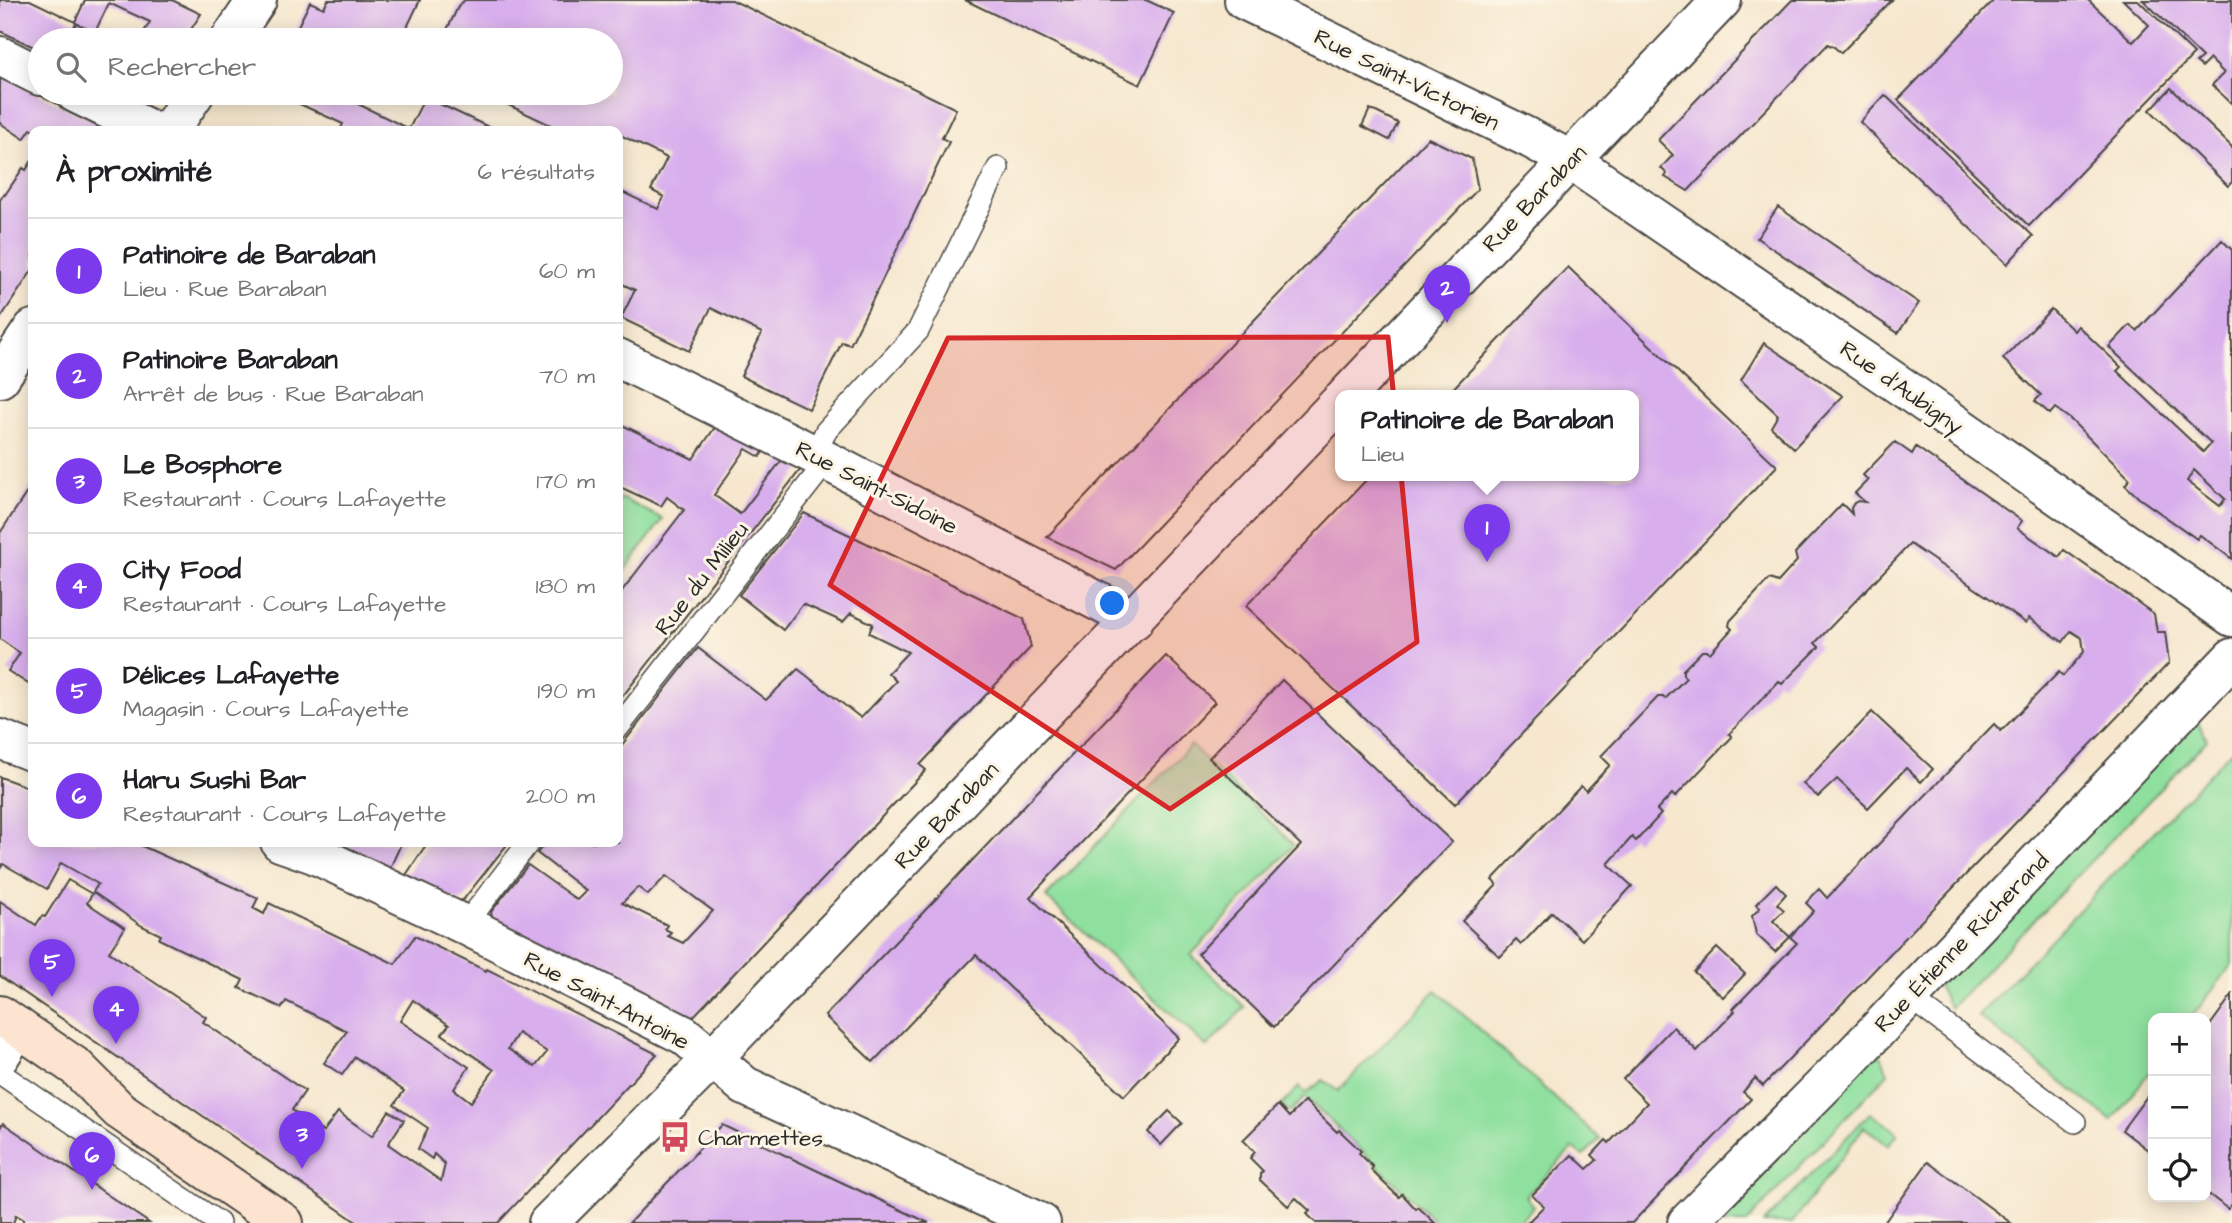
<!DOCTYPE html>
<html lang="fr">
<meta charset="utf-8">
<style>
:root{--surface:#fff;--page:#f6f6f6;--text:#202124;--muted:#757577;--line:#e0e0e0;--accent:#7c3aed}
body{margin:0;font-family:"Architects Daughter",sans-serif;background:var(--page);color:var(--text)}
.controls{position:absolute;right:21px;bottom:21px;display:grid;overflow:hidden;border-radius:14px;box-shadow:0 4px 18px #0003}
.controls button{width:63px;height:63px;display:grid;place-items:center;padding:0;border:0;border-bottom:2px solid var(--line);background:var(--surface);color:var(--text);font:35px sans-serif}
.you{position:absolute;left:1113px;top:604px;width:24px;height:24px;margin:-18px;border:5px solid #fff;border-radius:50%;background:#1a73e8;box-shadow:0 0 0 10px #1a73e833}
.badge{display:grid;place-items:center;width:46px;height:46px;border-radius:50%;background:var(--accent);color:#fff;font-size:23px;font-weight:700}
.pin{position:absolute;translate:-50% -58px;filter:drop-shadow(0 2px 4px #0008)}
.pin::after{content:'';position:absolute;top:37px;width:24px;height:21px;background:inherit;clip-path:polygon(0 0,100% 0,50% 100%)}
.popup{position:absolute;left:1335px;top:390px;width:304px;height:91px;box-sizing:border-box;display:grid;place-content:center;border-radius:14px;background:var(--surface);filter:drop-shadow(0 2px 5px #0005);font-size:23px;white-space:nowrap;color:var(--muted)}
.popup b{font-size:26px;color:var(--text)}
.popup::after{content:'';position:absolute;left:50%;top:100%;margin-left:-14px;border:14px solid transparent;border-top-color:var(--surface)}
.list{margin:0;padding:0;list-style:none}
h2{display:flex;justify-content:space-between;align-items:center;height:91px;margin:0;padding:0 28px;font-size:30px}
h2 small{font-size:23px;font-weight:400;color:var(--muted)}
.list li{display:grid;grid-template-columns:46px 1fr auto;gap:21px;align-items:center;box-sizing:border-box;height:105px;padding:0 28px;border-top:2px solid var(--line)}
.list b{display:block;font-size:26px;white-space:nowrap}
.list p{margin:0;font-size:23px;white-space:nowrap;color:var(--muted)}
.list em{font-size:23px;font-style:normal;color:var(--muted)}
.icon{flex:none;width:38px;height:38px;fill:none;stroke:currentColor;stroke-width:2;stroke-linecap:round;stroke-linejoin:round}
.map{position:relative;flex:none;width:2232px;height:1223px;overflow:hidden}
.search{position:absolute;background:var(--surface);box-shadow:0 4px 18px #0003;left:28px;top:28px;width:595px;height:77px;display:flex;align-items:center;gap:18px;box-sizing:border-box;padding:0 24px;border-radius:38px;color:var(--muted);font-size:26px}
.panel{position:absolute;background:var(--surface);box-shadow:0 4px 18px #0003;left:28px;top:126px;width:595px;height:721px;border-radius:14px}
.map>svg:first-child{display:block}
.green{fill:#8fe09f;stroke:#5d8665;stroke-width:2}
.building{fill:#d8aeed;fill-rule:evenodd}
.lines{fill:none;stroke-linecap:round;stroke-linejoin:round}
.lane-casing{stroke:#494743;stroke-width:24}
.street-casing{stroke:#494743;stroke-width:42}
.secondary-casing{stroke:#494743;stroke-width:42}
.lane{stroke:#fff;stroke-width:21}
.street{stroke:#fff;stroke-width:38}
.secondary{stroke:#fde4d0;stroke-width:38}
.marked{fill:#d62828;fill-opacity:0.2;stroke:#d62828;stroke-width:5;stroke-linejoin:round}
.labels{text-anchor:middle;stroke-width:6;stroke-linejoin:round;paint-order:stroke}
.street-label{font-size:23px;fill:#2b2b2b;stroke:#fcf5e5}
.poi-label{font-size:23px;fill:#2b2b2b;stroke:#fcf5e5;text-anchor:start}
</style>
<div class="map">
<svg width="2232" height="1223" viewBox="0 0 2232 1223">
<rect width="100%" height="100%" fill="#fcf5e5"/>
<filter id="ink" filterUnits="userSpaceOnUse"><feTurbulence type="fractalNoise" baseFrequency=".0143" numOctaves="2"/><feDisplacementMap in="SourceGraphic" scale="14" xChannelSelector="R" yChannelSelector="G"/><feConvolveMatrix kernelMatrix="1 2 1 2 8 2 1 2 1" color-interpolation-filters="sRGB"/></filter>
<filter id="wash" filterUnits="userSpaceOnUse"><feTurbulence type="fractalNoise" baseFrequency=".00686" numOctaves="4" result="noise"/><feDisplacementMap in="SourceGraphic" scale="28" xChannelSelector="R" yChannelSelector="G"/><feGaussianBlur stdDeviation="1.57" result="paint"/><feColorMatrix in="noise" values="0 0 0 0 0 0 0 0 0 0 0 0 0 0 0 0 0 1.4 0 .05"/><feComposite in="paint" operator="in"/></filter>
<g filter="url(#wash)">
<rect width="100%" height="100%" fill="#f6e7ce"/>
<!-- green -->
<g class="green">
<polygon points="621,498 663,519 618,579 618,503"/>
<polygon points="2195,715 2207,740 1950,1008 1938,986"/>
<polygon points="1191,745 1294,845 1191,955 1245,1007 1207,1047 1046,897"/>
<polygon points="2232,750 2232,965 2191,1018 2153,1018 2153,1067 2112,1121 1978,1016"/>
<polygon points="1436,990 1600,1139 1583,1156 1573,1148 1526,1196 1534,1206 1518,1223 1437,1223 1305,1097 1290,1112 1282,1104 1299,1087 1306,1093 1323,1080 1338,1091"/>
<polygon points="1877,1045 1888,1073 1746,1223 1706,1223"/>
<polygon points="1870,1113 1895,1130 1897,1135 1888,1145 1864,1127 1792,1223 1764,1223"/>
</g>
<g id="blocks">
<!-- building -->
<g class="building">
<polygon points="0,0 30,0 75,22 85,0 172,0 201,14 184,40 139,40 150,22 109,3 95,32 76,23 67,40 40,40 40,50 0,31"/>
<polygon points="328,0 420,0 401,40 385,38 384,40 291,40 310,2 324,8"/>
<polygon points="465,0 732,0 956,109 942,138 949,142 875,295 850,345 842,342 809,409 741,376 762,333 711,308 689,351 621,318 635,290 618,282 618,190 658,209 664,197 651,190 667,158 618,134 618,131 563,131 483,93 611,93 611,40 442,40 459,5"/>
<polygon points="965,0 1146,0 1174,13 1140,85"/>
<polygon points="1792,0 1892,0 1841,53 1832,45 1831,46 1828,44 1688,191 1665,177 1667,174 1661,168 1673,155 1658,140"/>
<polygon points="1994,0 2088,0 2133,42 2149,25 2123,0 2138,0 2194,54 2029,226 1898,100"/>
<polygon points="2143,0 2232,0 2232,104 2212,85 2224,73 2210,59 2202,67 2196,62 2202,57"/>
<polygon points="0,76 114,131 34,131 31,129 24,139 0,123"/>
<polygon points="2171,88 2232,147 2232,182 2228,186 2150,110"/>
<polygon points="276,93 359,93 354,102 409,129 425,97 497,131 340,131 343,124"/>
<polygon points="1885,95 2033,236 2007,264 1860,122"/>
<polygon points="1370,109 1398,123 1389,140 1362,126"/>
<polygon points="1428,138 1472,159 1478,189 1116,570 1047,537"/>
<polygon points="33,159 33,269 0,319 0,200 4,194 5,195 23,168 26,170"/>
<polygon points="1778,207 1919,303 1898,333 1757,238"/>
<path d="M2222,240L2232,250V559L2200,535L2197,539L2139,498L2125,485L2130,479L2070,419L2055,408L2050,414L2035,401L2041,395L2003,359L2051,309L2074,331L2078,326L2121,367L2117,371L2203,452L2211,443L2109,347L2130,325L2137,331ZM2194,470L2225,499L2220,506L2187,481Z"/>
<polygon points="1568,267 1777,466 1455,804 1246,606 1370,476 1634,476 1634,396 1446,396"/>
<polygon points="1764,343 1843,396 1794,448 1771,427 1778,415 1741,380"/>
<polygon points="618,423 693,459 718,423 766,447 760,457 746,449 714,495 740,514 785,456 804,465 618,702 618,596 684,510 667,497 661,506 618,486"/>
<polygon points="1895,442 1912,454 1916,447 2022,521 2017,528 2059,557 2064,550 2154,614 2157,632 2165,632 2169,663 1763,1086 1755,1078 1743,1092 1751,1099 1632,1223 1527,1223 1544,1206 1532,1195 1572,1155 1587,1169 1597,1160 1592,1155 1606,1140 1609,1143 1647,1103 1623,1079 1673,1027 1697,1051 1735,1011 1733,1009 1797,943 1790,937 1814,911 1806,903 1819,889 1827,898 1994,724 2001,731 2059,672 2063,676 2084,652 2082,638 2071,631 2063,642 2029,618 2026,623 1910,544 1815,643 1819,647 1782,684 1779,681 1729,734 1732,737 1675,797 1672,794 1657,810 1661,814 1636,841 1632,837 1608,864 1632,886 1582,940 1552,912 1521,945 1516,940 1500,957 1462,921 1497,885 1492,880 1581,786 1586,791 1610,765 1601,756 1658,697 1663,697 1665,699 1686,678 1683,675 1683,670 1702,651 1707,651 1710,653 1732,629 1729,626 1730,621 1769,579 1778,582 1797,561 1795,553 1842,504 1852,514 1851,508 1854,503 1858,501 1865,502 1855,493 1868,480 1863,475"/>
<polygon points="33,483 33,687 8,671 20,653 0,639 0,533"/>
<path d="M804,513L1024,619L1031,647L920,765L926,770L692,1018L493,919L491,912L528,865L577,900L586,891L537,853L546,842H618V750L698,648L766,700L798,669L861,718L896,681L888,673L908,652L869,633L873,624L851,613L843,622L803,604L783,630L739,595ZM666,876L713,911L683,943L668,936L671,932L665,929L667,925L622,903L638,887L648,895Z"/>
<polygon points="1166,656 1215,702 1030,897 1179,1038 1124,1096 976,955 873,1062 825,1016"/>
<polygon points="1282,680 1452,842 1274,1027 1198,954 1301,845 1209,758"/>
<polygon points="1872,712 1933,769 1921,782 1906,768 1868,808 1837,779 1818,797 1803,784"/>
<path d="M0,777L33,789V842H133L258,898L253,908L264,914L269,903L395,964L415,936L486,971L487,969L657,1054L498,1223H358L0,976V901L36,925L42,916L45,917L68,880L92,894L87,903L125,928L109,952L206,1017L203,1022L305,1091L292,1110L323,1132L338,1112L372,1136L389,1111L404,1120L388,1144L441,1181L445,1164L434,1154L432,1159L418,1149L428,1128L394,1105L404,1091L355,1057L342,1075L324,1063L347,1031L286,1001L282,1008L239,988L243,980L159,939L161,935L142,926L93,892L98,884L61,863L47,889L3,864L0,869ZM413,1000L449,1025L442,1034L494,1070L471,1102L454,1089L469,1067L400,1021ZM518,1033L547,1052L535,1067L508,1049Z"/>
<polygon points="336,842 402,842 390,868"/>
<polygon points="428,842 509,842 463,900 457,901 406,875"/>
<polygon points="1776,884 1786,894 1777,904 1784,910 1773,921 1790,937 1775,952 1756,934 1752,916 1760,908 1756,904"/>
<polygon points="1717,948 1745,974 1723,997 1694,972"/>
<polygon points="2232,995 2232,1204 2228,1209 2206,1192 2206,1031"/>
<polygon points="2148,1095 2153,1099 2153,1154 2122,1130"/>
<polygon points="1305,1101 1337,1132 1339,1130 1361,1151 1359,1153 1373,1167 1371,1170 1385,1184 1399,1197 1402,1194 1416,1209 1418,1207 1435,1223 1316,1223 1307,1214 1310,1211 1296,1198 1288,1206 1260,1180 1260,1174 1263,1171 1250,1158 1255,1152 1243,1140 1278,1105 1289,1117"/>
<polygon points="1169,1111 1182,1123 1161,1145 1148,1132"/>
<polygon points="3,1123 102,1191 149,1223 23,1223 23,1219 16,1215 13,1223 0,1223 0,1128"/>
<polygon points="722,1125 839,1181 929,1223 629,1223"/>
<polygon points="1928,1162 2011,1223 1884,1223"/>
</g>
</g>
</g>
<g filter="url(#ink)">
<use href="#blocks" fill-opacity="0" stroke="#494743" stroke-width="2"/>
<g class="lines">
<defs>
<g id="lane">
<polyline points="815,454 826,431 918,331 998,168"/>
<polyline points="618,728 827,461"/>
<polyline points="465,925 529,842"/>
<polyline points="1909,997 2075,1122"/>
<polyline points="0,1073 219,1223"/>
</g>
<g id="street">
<polyline points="1244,0 1531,139 1570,160 1908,391 2232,617"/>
<polyline points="230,40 257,0"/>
<polyline points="0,56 40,76"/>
<polyline points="75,93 153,131"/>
<polyline points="169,131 195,93"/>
<polyline points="618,358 827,461 1134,620"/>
<polyline points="0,378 33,329"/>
<polyline points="1346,396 1722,0"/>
<polyline points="0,739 33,752"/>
<polyline points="280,842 314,854 465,925 684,1035 745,1086 1041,1223"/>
<polyline points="0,1056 18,1027"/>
<polyline points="548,1223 711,1060 1340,402"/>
<polyline points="1687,1223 1844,1065 2232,658"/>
</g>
<polyline id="secondary" points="0,1015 76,1067 119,1110 284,1223"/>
</defs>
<!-- lane casing -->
<use href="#lane" class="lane-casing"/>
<!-- street casing -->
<use href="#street" class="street-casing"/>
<!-- secondary casing -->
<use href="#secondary" class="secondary-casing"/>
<!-- lane -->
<use href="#lane" class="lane"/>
<!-- street -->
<use href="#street" class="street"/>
<!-- secondary -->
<use href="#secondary" class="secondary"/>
</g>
</g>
<!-- marked area -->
<path class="marked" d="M1388,337L1417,642L1170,809L830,585L948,338Z"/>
<!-- icons -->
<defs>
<symbol id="bus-bare" viewBox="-9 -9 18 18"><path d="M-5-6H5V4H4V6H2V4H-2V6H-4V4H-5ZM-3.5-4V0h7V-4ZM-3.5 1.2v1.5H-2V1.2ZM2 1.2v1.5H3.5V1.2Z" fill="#d1495b" stroke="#fcf5e5" stroke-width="2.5" paint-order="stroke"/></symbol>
</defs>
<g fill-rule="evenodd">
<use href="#bus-bare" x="653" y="1115" width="44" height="44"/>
</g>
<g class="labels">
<!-- street labels -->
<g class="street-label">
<text transform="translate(1407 79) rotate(26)" y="8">Rue Saint-Victorien</text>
<text transform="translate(1534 198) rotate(-46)" y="8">Rue Baraban</text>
<text transform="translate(1902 387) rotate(35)" y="8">Rue d'Aubigny</text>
<text transform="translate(877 487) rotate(27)" y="8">Rue Saint-Sidoine</text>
<text transform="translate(701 578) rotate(-52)" y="8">Rue du Milieu</text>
<text transform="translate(946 815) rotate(-46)" y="8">Rue Baraban</text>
<text transform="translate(1961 942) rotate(-46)" y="8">Rue Étienne Richerand</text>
<text transform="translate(607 1000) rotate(28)" y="8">Rue Saint-Antoine</text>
</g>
<!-- poi labels -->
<g class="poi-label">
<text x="698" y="1145">Charmettes</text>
</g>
</g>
</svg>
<div class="controls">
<button>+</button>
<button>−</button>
<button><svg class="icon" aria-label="locate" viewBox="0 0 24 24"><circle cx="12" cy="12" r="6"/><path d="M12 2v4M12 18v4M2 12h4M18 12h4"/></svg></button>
</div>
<div class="you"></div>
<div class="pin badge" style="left:1487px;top:562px">1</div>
<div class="popup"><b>Patinoire de Baraban</b>Lieu</div>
<div class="pin badge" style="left:1447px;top:323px">2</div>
<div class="pin badge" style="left:302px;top:1169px">3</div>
<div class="pin badge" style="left:116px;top:1044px">4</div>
<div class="pin badge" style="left:52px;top:997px">5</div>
<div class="pin badge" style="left:92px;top:1190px">6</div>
<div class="search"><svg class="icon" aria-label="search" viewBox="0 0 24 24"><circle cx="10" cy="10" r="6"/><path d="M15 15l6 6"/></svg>Rechercher</div>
<section class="panel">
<h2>À proximité<small>6 résultats</small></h2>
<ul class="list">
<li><span class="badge">1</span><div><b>Patinoire de Baraban</b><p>Lieu · Rue Baraban</p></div><em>60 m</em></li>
<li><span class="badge">2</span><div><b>Patinoire Baraban</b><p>Arrêt de bus · Rue Baraban</p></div><em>70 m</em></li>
<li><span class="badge">3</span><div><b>Le Bosphore</b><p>Restaurant · Cours Lafayette</p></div><em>170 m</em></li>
<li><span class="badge">4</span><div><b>City Food</b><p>Restaurant · Cours Lafayette</p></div><em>180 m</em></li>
<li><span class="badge">5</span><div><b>Délices Lafayette</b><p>Magasin · Cours Lafayette</p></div><em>190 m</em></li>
<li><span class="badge">6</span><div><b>Haru Sushi Bar</b><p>Restaurant · Cours Lafayette</p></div><em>200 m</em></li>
</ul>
</section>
</div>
